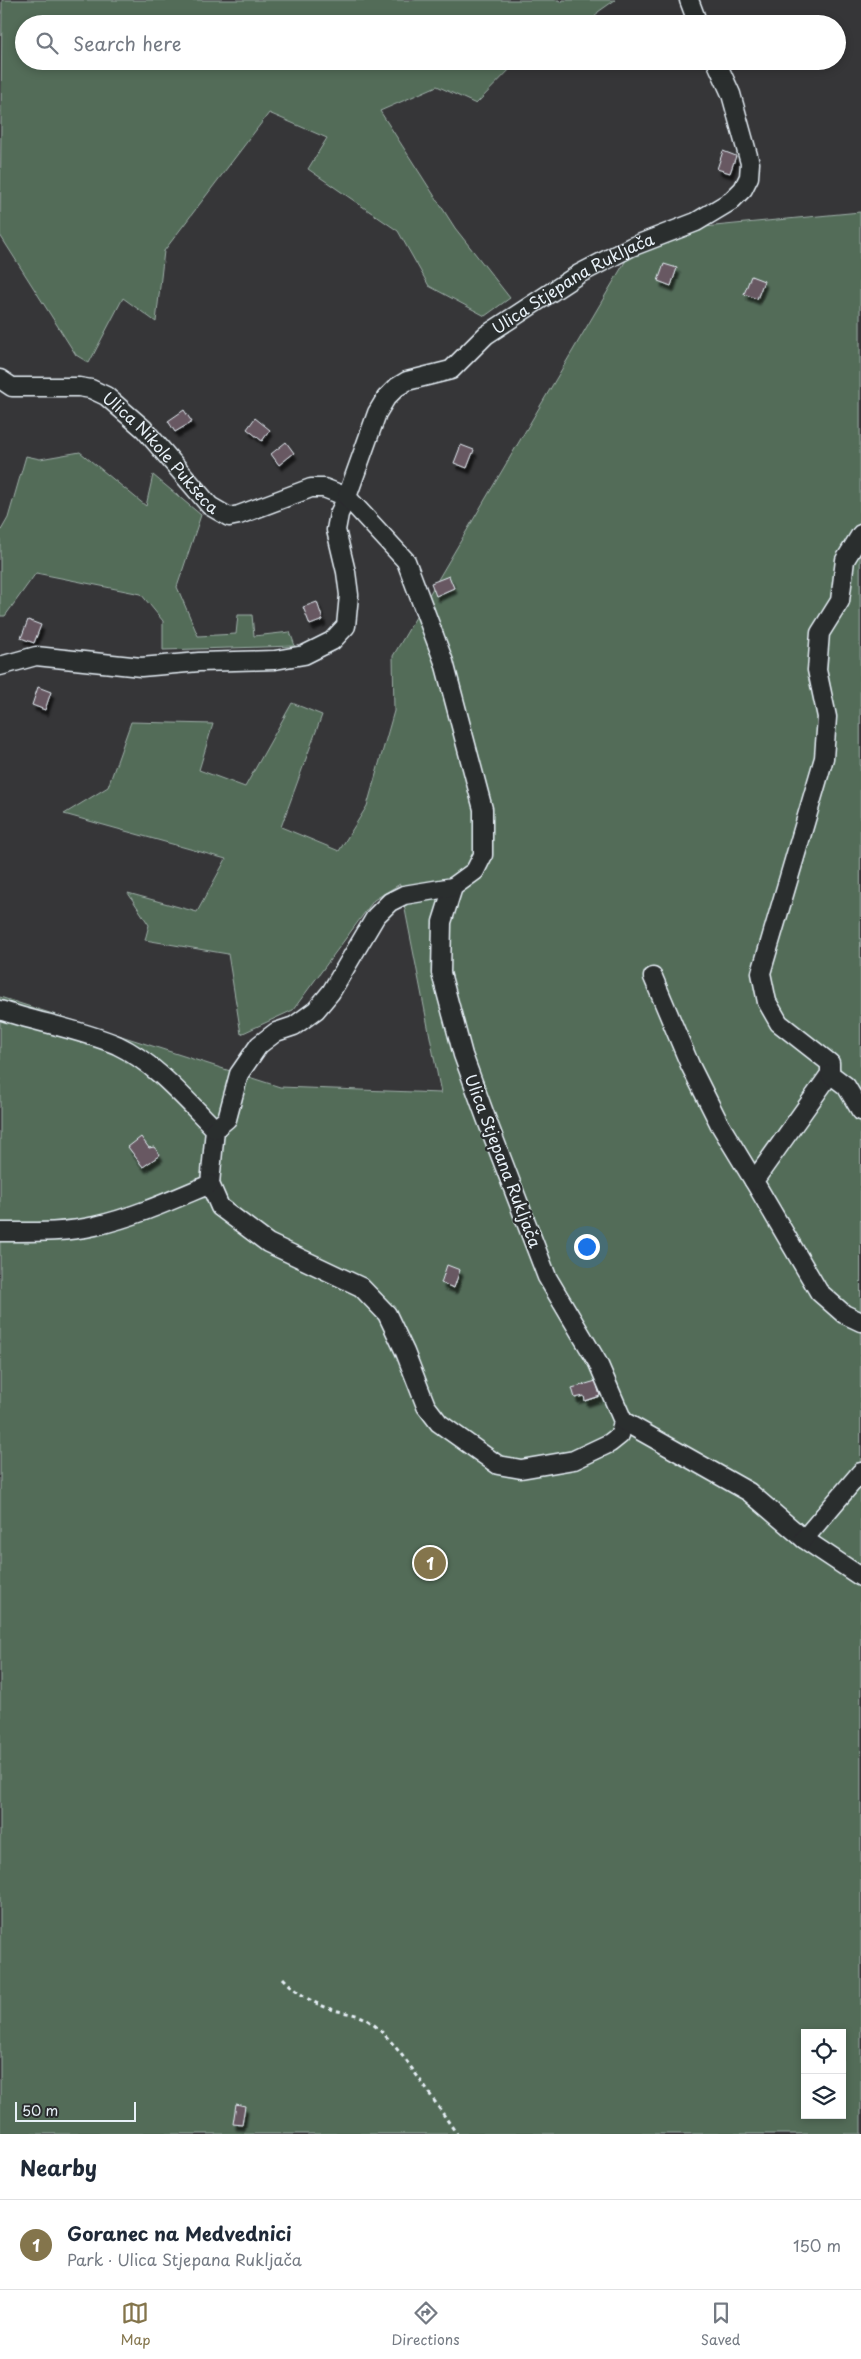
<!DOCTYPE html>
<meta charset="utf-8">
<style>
:root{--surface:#fff;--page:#f6f6f7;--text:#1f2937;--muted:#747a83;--line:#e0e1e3;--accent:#84754c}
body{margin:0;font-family:"Playpen Sans",sans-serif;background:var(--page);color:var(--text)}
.controls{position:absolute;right:15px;bottom:15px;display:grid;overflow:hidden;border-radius:0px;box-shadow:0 2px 8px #0003}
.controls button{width:45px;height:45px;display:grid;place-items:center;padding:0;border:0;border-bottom:1px solid var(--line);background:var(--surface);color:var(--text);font:25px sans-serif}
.scale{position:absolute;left:15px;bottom:12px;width:121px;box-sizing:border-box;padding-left:5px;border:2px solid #e8f1f8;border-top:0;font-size:14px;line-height:18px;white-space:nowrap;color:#e8f1f8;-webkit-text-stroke:4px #2a2d2e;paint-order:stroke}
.you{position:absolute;left:586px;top:1246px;width:18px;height:18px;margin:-12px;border:4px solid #fff;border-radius:50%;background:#1a73e8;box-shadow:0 0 0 8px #1a73e833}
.badge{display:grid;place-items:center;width:32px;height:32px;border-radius:50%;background:var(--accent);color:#fff;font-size:16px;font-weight:700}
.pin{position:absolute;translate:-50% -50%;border:2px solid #fff;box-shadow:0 1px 5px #0006}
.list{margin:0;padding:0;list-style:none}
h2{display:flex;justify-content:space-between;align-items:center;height:65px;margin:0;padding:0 20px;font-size:21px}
h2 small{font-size:16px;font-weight:400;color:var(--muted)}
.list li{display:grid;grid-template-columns:32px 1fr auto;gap:15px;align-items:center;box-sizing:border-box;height:90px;padding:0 20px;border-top:1px solid var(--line)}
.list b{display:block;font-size:19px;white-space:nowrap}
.list p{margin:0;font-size:16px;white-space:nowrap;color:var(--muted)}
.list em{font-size:16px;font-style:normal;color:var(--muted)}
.icon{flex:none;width:28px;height:28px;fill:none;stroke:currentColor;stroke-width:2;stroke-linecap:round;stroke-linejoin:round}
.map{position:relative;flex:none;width:861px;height:2134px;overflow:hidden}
.search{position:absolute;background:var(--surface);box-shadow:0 2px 8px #0003;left:15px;right:15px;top:15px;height:55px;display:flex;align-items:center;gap:12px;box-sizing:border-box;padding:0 18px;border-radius:28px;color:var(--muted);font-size:19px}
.sheet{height:155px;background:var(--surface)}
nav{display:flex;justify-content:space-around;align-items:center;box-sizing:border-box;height:70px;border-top:1px solid var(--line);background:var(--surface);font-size:14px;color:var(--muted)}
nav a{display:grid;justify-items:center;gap:2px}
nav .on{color:var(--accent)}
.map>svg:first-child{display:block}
.green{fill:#536c59;stroke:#9eaea8;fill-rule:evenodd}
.building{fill:#685862;stroke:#e8f1f8;filter:url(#shadow)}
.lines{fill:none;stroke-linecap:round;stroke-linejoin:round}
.minor-casing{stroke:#e8f1f8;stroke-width:21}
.path{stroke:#e8f1f8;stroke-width:3;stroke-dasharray:4 4;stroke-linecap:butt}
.minor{stroke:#2a2d2e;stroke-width:18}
.labels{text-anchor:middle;stroke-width:4.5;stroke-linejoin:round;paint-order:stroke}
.street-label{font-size:16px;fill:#e8f1f8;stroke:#2a2d2e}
</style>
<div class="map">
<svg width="861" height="2134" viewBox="0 0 861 2134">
<defs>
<filter id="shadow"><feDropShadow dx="3" dy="5.5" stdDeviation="1" flood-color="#0009"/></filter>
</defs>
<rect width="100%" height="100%" fill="#363638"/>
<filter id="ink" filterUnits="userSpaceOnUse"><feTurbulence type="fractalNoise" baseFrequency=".02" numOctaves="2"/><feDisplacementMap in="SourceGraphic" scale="10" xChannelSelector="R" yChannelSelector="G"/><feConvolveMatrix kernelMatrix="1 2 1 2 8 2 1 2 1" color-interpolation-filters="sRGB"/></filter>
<g filter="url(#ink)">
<!-- green -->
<g class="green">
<polygon points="2,0 559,0 561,3 563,0 615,0 598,12 591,24 24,24 24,61 518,61 476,104 437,86 380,111 455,228 510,298 485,316 429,286 398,231 308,169 327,138 269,113 164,251 156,322 123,298 89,363 76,355 0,235"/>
<path d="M860,212L861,2134H0V997L280,1087L441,1093L400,884L374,900L293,1010L241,1034L228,954L145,940L149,925L128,893L197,912L226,859L64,814L108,787L131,722L213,724L199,770L245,787L292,703L322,715L281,827L339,851L367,806L394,711L393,656L642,233ZM805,2033H842V2115H805Z"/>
<polygon points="80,452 146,506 153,475 201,515 177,587 198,636 236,634 238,615 252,615 254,636 290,632 295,646 163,650 163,621 141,594 36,573 5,616 0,616 0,532 8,518 26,456 40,459"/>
</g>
<!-- building -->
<g class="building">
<polygon points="723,151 736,156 730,173 717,169"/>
<polygon points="664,264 677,268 671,286 658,281"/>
<polygon points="751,276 764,281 757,299 744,294"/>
<polygon points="184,410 192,422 175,432 168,421"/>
<polygon points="255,418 270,430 262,441 247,429"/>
<polygon points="286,442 294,453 279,465 271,454"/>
<polygon points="461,445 474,450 467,468 454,463"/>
<polygon points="449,576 454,588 436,596 431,583"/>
<polygon points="317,602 323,620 310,625 303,607"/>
<polygon points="28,620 41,625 34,643 21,638"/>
<polygon points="38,687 51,692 45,710 32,705"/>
<polygon points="141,1137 149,1148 154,1147 160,1155 143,1167 128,1147"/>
<polygon points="447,1265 460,1270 454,1288 441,1283"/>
<polygon points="596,1381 600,1396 585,1401 584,1396 575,1398 572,1388"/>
<polygon points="236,2104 245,2106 242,2125 233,2124"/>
</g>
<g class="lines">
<defs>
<g id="minor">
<polyline points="689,0 698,24"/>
<path id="s1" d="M0,379L12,387H79L91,389L106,396L144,429L210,506L229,517L239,515L311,488H324L347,497L339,514L336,530L346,572L349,595L346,626L332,641L304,655L275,660L199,662L141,667L36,656L0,666"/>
<polyline points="861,534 845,560 840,601 820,633 817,670 827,717 824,758 761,973 767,1002 779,1023 830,1063 830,1074 754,1181 819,1292 844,1314 861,1322"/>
<polyline points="653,977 690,1065 720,1125 754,1181"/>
<path id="s2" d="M0,1010C39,1023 79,1029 117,1045C155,1063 185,1099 215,1129L210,1184L220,1207L268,1243L361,1287L387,1314L405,1352L426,1406L439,1423L498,1465L521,1469L574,1460L610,1443L620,1435L623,1421L598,1363L547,1277L486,1118L463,1055L441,973L442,922L453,887L475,871L483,855V809L444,662L406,561L347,497L377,413L386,398L397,387L407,381L451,370L486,335L579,274L631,247L696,222L731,201L743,189L749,177L750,163L731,94L716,61"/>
<polyline points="830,1074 846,1086 861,1111"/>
<polyline points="215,1129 227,1119 239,1074 259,1045 276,1032 294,1026 316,1010 331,992 376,916 390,902 404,895 453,887"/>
<path d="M0,1232C31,1232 65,1233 95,1226C135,1217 172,1200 210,1184"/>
<polyline points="623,1421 749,1492 804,1539 861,1577"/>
<polyline points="804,1539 861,1472"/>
</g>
</defs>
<!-- minor casing -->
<use href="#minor" class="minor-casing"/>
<!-- path -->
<path class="path" d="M283,1978C299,1995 315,2005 338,2011C346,2013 356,2014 364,2018C394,2034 435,2104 457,2134"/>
<!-- minor -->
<use href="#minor" class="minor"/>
</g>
</g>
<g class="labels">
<!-- street labels -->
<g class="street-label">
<text dy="6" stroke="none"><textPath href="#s2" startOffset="2212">Ulica Stjepana Rukljača</textPath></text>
<text dy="6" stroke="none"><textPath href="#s1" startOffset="189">Ulica Nikole Pukšeca</textPath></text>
<text transform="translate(503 1161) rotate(69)" y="6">Ulica Stjepana Rukljača</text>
</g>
</g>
</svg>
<div class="controls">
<button><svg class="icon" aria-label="locate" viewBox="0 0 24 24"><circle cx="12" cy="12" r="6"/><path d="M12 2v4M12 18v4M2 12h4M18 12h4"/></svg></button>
<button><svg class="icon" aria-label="layers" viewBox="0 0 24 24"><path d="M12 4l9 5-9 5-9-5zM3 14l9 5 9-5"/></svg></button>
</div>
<div class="scale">50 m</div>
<div class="you"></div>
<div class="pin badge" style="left:430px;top:1563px">1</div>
<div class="search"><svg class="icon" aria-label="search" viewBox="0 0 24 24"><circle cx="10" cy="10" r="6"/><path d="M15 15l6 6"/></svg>Search here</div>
</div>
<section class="sheet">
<h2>Nearby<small></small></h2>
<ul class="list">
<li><span class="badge">1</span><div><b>Goranec na Medvednici</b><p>Park · Ulica Stjepana Rukljača</p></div><em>150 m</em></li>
</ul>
</section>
<nav>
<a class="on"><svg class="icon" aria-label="map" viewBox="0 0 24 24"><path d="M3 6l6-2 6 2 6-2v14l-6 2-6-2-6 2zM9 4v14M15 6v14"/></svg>Map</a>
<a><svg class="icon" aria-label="directions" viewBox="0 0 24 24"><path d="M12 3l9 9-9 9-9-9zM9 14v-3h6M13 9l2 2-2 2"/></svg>Directions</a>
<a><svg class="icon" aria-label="saved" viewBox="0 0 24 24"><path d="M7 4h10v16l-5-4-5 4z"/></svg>Saved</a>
</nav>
